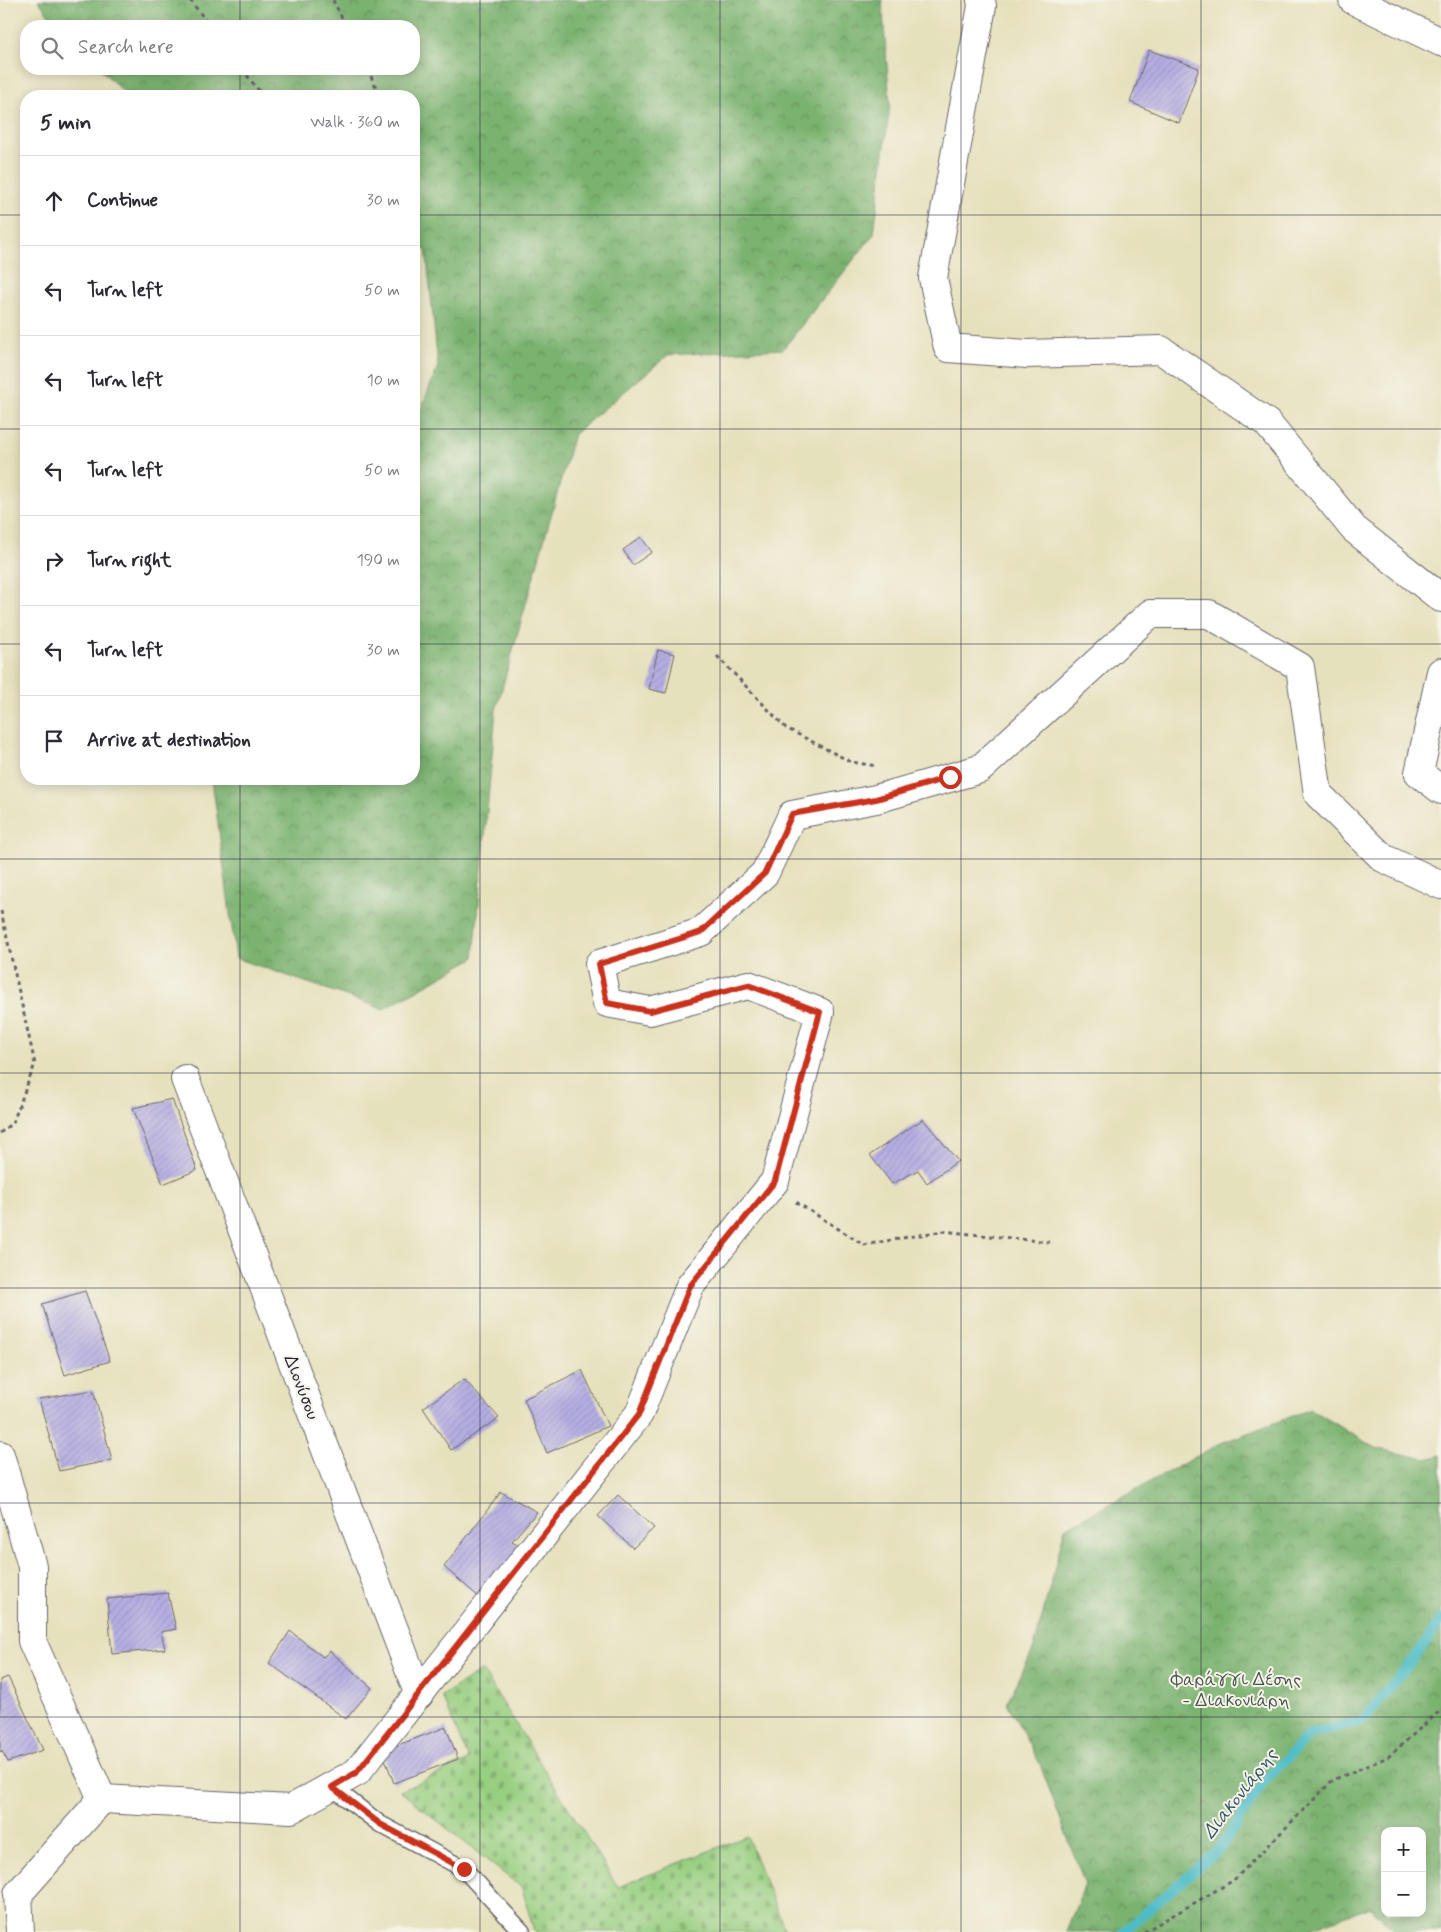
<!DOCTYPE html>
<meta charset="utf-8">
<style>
:root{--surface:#fff;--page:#f7f7f7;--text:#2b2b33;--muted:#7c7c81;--line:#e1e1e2}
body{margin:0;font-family:Mynerve,sans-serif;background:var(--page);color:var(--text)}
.controls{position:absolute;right:15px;bottom:15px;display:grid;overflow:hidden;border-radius:10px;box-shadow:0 2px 12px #0003}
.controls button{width:45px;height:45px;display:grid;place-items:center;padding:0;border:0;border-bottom:1px solid var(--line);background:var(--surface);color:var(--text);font:25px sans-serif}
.stop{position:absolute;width:15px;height:15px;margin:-11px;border:4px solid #c8321e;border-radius:50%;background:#fff}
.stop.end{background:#c8321e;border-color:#fff;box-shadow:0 1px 5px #0008}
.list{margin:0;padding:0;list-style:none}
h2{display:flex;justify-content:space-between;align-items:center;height:65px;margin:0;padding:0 20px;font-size:21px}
h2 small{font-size:16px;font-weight:400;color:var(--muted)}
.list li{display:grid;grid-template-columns:32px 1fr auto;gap:15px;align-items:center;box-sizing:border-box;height:90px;padding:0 20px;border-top:1px solid var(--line)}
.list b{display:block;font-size:19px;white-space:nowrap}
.list em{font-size:16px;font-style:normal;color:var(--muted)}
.icon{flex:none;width:28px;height:28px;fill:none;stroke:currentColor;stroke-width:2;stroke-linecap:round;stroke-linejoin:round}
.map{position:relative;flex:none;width:1441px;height:1932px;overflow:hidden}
.search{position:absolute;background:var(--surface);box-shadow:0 2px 12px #0003;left:20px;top:20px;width:400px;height:55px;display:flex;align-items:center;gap:12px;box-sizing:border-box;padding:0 18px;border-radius:20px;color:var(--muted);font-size:19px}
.panel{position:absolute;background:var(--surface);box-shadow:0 2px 12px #0003;left:20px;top:90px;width:400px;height:695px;border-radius:20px}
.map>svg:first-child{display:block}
.forest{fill:url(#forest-crowns);stroke:#4e6a55;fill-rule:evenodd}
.cemetery{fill:url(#cemetery-stones);stroke:#5d785e}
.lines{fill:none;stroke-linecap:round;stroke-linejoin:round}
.stream{stroke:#4ebcc7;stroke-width:10}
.building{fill:url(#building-hatch)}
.service-casing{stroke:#676568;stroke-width:19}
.minor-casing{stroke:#676568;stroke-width:30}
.path{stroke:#676568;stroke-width:3;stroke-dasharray:4 4;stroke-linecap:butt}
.service{stroke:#fff;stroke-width:16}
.minor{stroke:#fff;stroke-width:28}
.route{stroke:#c8321e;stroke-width:6}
.grid{fill:none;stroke:#22223b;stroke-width:1;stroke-opacity:0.55}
.labels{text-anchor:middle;stroke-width:4;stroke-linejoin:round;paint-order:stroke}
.street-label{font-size:18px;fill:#22223b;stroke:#f7f3e8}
.park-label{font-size:18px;fill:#455650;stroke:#f7f3e8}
.water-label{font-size:19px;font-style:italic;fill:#31586c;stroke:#f7f3e8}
</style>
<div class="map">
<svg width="1441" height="1932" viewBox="0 0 1441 1932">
<defs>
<pattern id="forest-crowns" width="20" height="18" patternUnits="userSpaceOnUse" patternTransform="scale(1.25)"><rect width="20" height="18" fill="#7ab26f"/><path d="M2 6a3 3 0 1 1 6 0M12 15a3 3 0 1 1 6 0" fill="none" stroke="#64905c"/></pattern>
<pattern id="cemetery-stones" width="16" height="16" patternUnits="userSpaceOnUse" patternTransform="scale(1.25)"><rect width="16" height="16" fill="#98cf81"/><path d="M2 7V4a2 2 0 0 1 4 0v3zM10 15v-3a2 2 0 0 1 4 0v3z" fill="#83b170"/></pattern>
<pattern id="building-hatch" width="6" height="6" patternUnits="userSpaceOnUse" patternTransform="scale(1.25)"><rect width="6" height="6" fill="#b5aee2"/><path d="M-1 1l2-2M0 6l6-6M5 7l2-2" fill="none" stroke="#9b95c3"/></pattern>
</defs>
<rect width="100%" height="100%" fill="#f7f3e8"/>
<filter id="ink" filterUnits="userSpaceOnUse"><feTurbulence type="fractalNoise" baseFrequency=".02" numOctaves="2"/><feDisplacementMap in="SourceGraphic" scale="10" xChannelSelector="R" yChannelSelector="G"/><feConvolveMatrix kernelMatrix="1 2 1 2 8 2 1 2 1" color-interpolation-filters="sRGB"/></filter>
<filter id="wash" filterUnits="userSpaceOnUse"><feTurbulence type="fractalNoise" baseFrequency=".0096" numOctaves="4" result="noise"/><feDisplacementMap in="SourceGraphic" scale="20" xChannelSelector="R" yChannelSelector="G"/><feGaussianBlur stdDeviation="1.12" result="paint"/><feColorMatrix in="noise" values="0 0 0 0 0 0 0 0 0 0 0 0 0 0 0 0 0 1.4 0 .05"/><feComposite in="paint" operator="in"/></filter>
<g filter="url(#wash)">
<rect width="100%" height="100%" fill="#e6e1bd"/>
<!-- forest -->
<g class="forest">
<polygon points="38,0 882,0 890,104 874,234 783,349 668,355 574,434 496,710 474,958 384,1009 236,958 212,779 414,779 414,427 438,366 426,249 414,252 414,96 128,96 100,69 414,69 414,26 57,26"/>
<path d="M1311,1409L1375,1448L1426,1459L1441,1455V1932H1395L1370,1907L1302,1932H1066L1085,1884L1039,1762L1007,1703L1034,1648L1065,1528L1221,1443ZM1385,1831H1422V1913H1385Z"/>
</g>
<!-- cemetery -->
<polygon class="cemetery" points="482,1670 618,1887 747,1836 785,1930 779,1932 534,1932 522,1888 400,1791 469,1760 442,1696"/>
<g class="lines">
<!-- stream -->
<polyline class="stream" points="1123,1932 1220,1848 1266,1780 1310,1734 1364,1720 1427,1641 1441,1619"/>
</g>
<g id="blocks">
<!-- building -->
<g class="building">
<polygon points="1149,50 1199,68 1179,123 1130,102"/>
<polygon points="641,537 652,552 633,565 623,550"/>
<polygon points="658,650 675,654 666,693 649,689"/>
<polygon points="172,1099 197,1170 163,1184 133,1108"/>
<polygon points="923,1119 958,1161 927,1183 918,1170 892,1184 870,1155"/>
<polygon points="85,1291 110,1361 65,1375 42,1304"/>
<polygon points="582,1370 608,1426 547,1453 524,1399"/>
<polygon points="464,1379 499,1418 451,1450 423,1408"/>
<polygon points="93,1390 112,1460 59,1471 39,1399"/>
<polygon points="501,1492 537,1512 512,1541 525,1549 487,1604 444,1567"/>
<polygon points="618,1495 654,1528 633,1548 598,1516"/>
<polygon points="168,1593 176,1629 161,1632 165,1649 112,1654 107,1599"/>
<polygon points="290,1631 323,1657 330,1651 372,1688 346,1719 269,1663"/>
<polygon points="8,1677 43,1750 8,1762 2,1751 0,1752 0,1680"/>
<polygon points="446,1727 458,1759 394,1783 382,1751"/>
</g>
</g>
</g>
<g filter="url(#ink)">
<use href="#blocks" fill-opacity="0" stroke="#676568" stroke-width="1"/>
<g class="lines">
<defs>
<polyline id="service" points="332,1787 380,1824 464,1869 522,1932"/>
<g id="minor">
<polyline points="981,0 982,6 933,278 948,348 1027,354 1161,350 1267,423 1354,529 1441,598"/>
<polyline points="1353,0 1441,42"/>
<polyline points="1441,672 1419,773 1441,790"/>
<polyline points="185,1079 419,1695"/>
<polyline points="0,1455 32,1566 32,1641 102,1799"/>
<polyline points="102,1799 291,1809 357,1772 639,1414 690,1286 775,1181 820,1012 748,985 650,1011 607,1003 599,964 701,932 765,873 792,815 876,799 980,769 1150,614 1209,614 1300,667 1318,794 1383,858 1441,885"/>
<polyline points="20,1932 18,1894 102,1799"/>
</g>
</defs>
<!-- service casing -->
<use href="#service" class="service-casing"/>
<!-- minor casing -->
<use href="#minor" class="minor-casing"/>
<!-- path -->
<g class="path">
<polyline points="190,0 210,26"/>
<polyline points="333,0 346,26"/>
<polyline points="242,69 263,96"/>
<polyline points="367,69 381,96"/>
<polyline points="717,656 786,728 851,762 877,766"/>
<polyline points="0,1133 13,1122 35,1064 1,911"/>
<polyline points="796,1202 864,1245 942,1231 1049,1242"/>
<polyline points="1144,1932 1234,1880 1333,1780 1388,1757 1441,1710"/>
</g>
<!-- service -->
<use href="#service" class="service"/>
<!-- minor -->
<use href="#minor" class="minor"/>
</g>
</g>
<g class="lines" filter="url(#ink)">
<!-- route -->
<polyline class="route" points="464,1869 380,1824 332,1787 357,1772 639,1414 690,1286 775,1181 820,1012 748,985 650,1011 607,1003 599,964 701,932 765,873 792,814 876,799 950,777"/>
</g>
<!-- grid -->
<path class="grid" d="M240,0V26M480,0V1932M720,0V1932M961,0V1932M1201,0V1932M240,69V96M0,215H26M414,215H1441M0,429H26M414,429H1441M0,644H26M414,644H1441M240,779V1932M0,859H1441M0,1073H1441M0,1288H1441M0,1503H1441M0,1717H1441"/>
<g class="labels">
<!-- street labels -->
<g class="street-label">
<text transform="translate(302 1387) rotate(69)" y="6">Διονύσου</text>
</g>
<!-- park labels -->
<g class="park-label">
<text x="1236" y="1685">Φαράγγι Δέσης<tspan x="1236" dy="21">- Διακονιάρη</tspan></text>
</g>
<!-- water labels -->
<g class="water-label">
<text transform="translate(1239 1793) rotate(-52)" y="7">Διακονιάρης</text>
</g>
</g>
</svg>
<div class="controls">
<button>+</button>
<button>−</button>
</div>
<div class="stop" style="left:950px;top:777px"></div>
<div class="stop end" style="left:464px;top:1869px"></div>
<div class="search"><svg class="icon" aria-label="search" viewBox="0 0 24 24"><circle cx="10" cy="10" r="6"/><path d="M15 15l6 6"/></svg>Search here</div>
<section class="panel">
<h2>5 min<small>Walk · 360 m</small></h2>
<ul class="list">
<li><svg class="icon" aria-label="ahead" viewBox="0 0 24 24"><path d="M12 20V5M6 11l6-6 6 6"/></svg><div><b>Continue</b></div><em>30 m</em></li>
<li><svg class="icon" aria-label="left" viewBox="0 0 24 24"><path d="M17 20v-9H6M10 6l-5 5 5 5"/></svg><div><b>Turn left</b></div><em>50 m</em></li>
<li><svg class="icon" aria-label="left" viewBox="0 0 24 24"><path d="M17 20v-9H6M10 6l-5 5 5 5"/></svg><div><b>Turn left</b></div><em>10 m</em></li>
<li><svg class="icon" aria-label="left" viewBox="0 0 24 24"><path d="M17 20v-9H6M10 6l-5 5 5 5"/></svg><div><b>Turn left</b></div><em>50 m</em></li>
<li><svg class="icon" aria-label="right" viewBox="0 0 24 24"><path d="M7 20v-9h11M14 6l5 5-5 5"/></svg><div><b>Turn right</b></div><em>190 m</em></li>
<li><svg class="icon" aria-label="left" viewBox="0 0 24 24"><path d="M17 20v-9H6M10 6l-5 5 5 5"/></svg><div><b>Turn left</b></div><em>30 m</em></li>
<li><svg class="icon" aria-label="arrive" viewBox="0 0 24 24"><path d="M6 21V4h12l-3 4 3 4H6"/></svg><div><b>Arrive at destination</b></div></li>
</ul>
</section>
</div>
